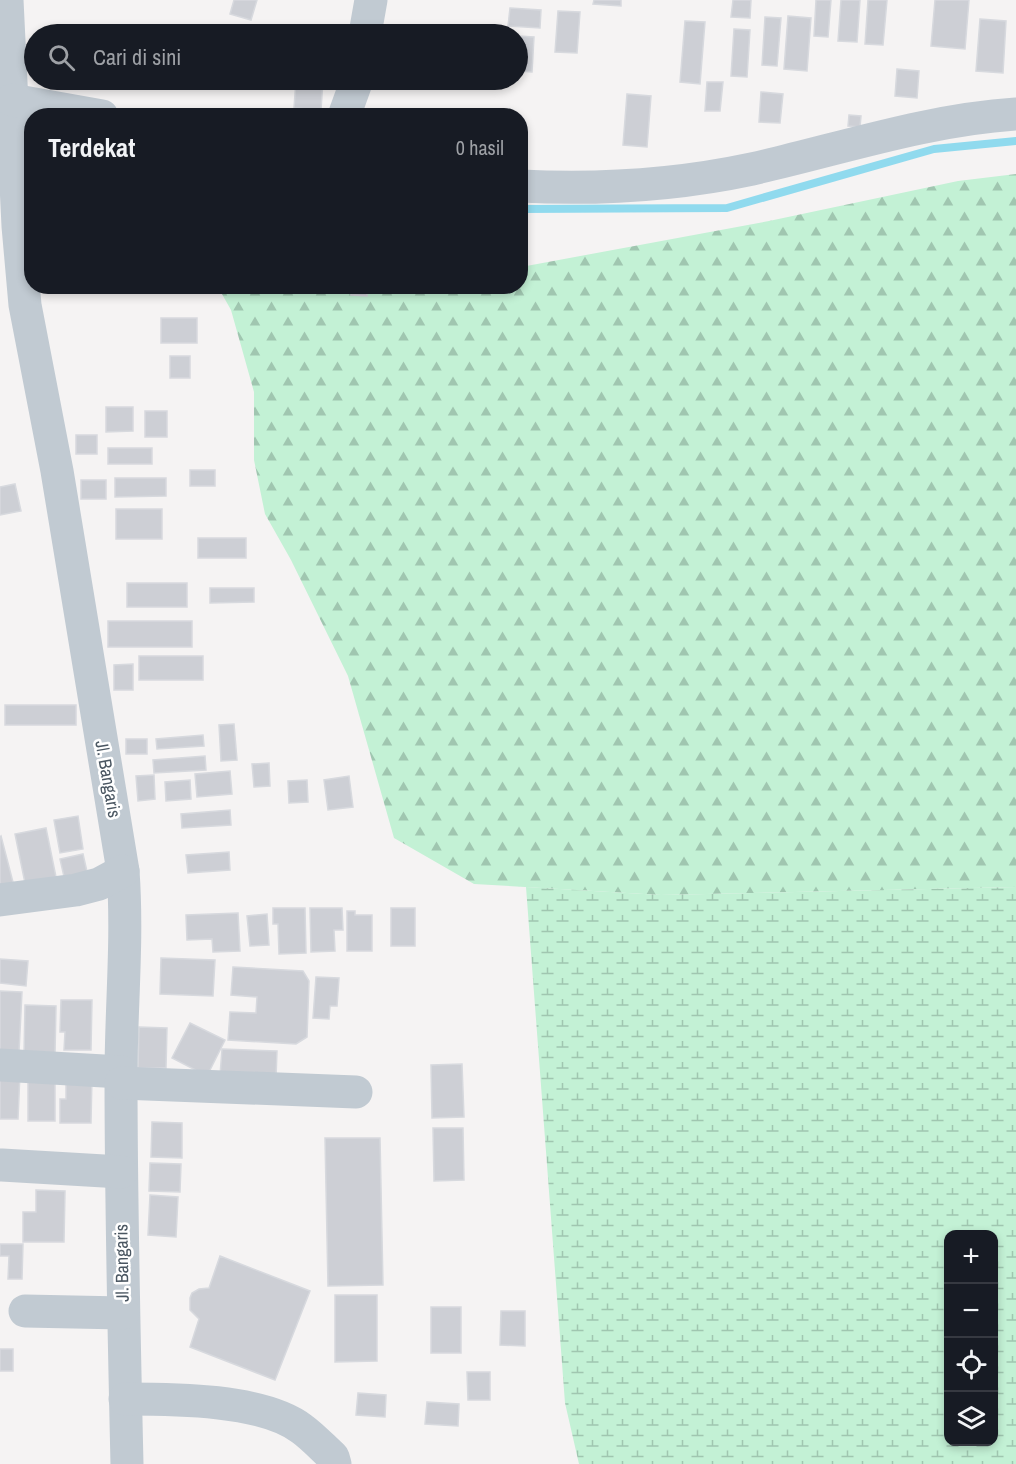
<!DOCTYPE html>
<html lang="id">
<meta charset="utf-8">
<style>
:root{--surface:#171b24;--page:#242831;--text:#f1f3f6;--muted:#9ea1a6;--line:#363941}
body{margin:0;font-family:"Archivo Narrow",sans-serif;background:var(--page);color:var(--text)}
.controls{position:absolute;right:18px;bottom:18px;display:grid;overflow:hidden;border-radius:12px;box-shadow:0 3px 9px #0003}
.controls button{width:54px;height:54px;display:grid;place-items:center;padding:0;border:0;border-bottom:2px solid var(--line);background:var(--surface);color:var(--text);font:30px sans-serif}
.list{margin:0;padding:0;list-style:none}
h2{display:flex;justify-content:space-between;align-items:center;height:78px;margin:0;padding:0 24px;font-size:26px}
h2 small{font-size:20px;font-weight:400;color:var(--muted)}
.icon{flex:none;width:33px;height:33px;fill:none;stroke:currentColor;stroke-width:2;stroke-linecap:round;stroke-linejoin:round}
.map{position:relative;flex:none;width:1016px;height:1464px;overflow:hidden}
.search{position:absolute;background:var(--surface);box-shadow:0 3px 9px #0003;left:24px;top:24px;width:504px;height:66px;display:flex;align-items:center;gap:15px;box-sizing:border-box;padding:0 21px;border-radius:33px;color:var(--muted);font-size:22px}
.panel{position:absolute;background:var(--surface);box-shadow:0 3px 9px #0003;left:24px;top:108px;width:504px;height:186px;border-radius:24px}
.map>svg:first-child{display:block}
.forest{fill:url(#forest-firs)}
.wetland{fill:url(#wetland-marsh);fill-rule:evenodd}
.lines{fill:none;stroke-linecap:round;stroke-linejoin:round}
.stream{stroke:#90daee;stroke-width:8}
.building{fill:#cdcfd5;stroke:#d7d9de;stroke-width:1.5}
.minor{stroke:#c1cad2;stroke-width:33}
.labels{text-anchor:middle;stroke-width:5;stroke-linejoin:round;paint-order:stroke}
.street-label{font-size:18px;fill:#4a5661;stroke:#fff}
</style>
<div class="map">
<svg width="1016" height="1464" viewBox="0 0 1016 1464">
<defs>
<pattern id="forest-firs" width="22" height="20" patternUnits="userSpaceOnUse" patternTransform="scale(1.5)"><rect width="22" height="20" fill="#c3f1d5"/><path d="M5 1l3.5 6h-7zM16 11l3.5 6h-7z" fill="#a0c6b0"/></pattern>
<pattern id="wetland-marsh" width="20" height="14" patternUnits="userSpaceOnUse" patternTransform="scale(1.5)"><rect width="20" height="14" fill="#c3f1d5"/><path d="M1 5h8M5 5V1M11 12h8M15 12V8" fill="none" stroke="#a0c6b0"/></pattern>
</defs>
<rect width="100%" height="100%" fill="#f5f3f3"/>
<!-- forest -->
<polygon class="forest" points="1016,174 1016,887 661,895 474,884 394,838 348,676 291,560 265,514 254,460 254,392 231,310 218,287 520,286 521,267 769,221 958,181"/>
<!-- wetland -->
<path class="wetland" d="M526,887L661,895L1016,887V1464H579L565,1403ZM948,1234H994V1442H948Z"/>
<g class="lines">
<!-- stream -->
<polyline class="stream" points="520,209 727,208 934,149 1016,141"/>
</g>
<!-- building -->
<g class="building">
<polygon points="234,0 257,0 251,20 230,14"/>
<polygon points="594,0 621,0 621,6 593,4"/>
<polygon points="733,0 751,0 750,18 731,17"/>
<polygon points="816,0 831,0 828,37 814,36"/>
<polygon points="841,0 860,0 857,42 838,41"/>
<polygon points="868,0 887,0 883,45 865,44"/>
<polygon points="935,0 969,0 965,49 931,46"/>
<polygon points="510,8 541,10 540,28 508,26"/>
<polygon points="558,11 580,12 577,53 555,52"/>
<polygon points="788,16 811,18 807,71 784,69"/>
<polygon points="765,17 781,18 777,66 762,65"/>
<polygon points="980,19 1006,21 1003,73 976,71"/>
<polygon points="685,21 705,22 700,84 680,82"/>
<polygon points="734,29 750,30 747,77 731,76"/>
<polygon points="518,36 534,37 532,72 518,71"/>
<polygon points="897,69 919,71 917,98 895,96"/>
<polygon points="296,80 323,80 321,110 294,108"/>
<polygon points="707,82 723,82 720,111 705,111"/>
<polygon points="761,92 783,94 780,123 759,122"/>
<polygon points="627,94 651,96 647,147 623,145"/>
<polygon points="849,115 861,116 860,127 848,126"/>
<polygon points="68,286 163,286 163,288 68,289"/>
<polygon points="351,286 367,286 367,296 351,295"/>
<rect x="161" y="318" width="36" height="25"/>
<rect x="170" y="356" width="20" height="22"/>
<polygon points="106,407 133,407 133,431 106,432"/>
<rect x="145" y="411" width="22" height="26"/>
<rect x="76" y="435" width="21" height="19"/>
<rect x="108" y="448" width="44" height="16"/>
<rect x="190" y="470" width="25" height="16"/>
<polygon points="115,478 166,478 166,496 115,497"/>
<rect x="81" y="480" width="25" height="19"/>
<polygon points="15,484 21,511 0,515 0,487"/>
<rect x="116" y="509" width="46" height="30"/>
<rect x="198" y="538" width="48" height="20"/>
<rect x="127" y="583" width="60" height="24"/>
<polygon points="210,588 254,588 254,602 210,603"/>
<rect x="108" y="621" width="84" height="26"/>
<rect x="139" y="656" width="64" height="24"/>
<polygon points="133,664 133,690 114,690 114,665"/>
<rect x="5" y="705" width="71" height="20"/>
<polygon points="234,724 237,760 221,761 219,725"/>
<polygon points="203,735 204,746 157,749 156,739"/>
<rect x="126" y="739" width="21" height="15"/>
<polygon points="205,756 206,770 154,773 153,760"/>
<polygon points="269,763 270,786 254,787 252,764"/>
<polygon points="230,771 232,794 197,797 195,774"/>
<polygon points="154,775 155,799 138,801 136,776"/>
<polygon points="349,776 353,807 328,810 324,780"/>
<polygon points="190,780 191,799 166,801 165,782"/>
<polygon points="307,780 308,802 289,803 288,781"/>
<polygon points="230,810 231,825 182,828 181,814"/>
<polygon points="78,816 83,849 60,853 54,820"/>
<polygon points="46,828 56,877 25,883 15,834"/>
<polygon points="1,836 14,886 0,890 0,837"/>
<polygon points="229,852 230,870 188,873 186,855"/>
<polygon points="83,854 88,876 65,881 60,859"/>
<polygon points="273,908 305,908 306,953 279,954 278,924 273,924"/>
<polygon points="310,908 342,908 343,930 334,930 335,951 311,952"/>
<rect x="391" y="908" width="24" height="38"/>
<polygon points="347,911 355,911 355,915 372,915 372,951 347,951"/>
<polygon points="238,913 240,951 213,952 212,939 187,940 186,915"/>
<polygon points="267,914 269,945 250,946 247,916"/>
<polygon points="161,958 215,960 213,996 160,994"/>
<polygon points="0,959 28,961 26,986 0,983"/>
<polygon points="233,967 303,971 309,981 307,1037 296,1044 228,1040 230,1012 256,1013 257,997 231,995"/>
<polygon points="316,977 339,978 337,1006 330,1006 329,1019 313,1018"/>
<polygon points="0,991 22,992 19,1052 0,1051"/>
<polygon points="61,1000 92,1000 91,1050 64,1050 65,1032 60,1032"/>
<polygon points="25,1005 56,1006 55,1054 24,1054"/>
<polygon points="190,1023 225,1040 207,1076 172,1058"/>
<polygon points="139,1027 167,1028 166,1068 138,1068"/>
<polygon points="222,1049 277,1051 276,1078 220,1076"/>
<polygon points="462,1064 464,1117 432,1118 431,1065"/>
<polygon points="0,1072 20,1073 18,1119 0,1119"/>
<rect x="28" y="1075" width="27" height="46"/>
<polygon points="66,1076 92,1077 91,1123 60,1123 60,1099 66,1099"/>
<polygon points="152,1122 182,1123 182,1158 151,1157"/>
<polygon points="433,1128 463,1128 464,1180 434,1181"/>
<polygon points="325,1138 380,1138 383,1285 328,1286"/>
<polygon points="150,1163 181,1164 180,1192 149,1191"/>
<polygon points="36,1190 65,1191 64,1242 23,1242 23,1212 36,1212"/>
<polygon points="150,1195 178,1197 176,1237 148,1235"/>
<polygon points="0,1244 23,1244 22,1279 8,1279 9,1256 0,1256"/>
<polygon points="220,1256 310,1291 275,1380 190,1347 199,1319 190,1310 190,1298 192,1293 199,1289 209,1288"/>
<polygon points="335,1295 377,1295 377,1361 335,1362"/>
<rect x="431" y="1307" width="30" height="46"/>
<polygon points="501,1311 525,1311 525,1346 500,1345"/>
<rect x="0" y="1349" width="13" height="22"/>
<polygon points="467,1372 490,1372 490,1400 468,1400"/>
<polygon points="358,1393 386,1395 385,1417 356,1415"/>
<polygon points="427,1402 459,1404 458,1426 425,1424"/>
</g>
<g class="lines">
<!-- minor -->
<g class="minor">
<path d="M7,0L18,226L25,305L57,471L123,871C128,939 121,1008 121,1076C121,1205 124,1335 127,1464"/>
<polyline points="365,34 371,0"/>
<polyline points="12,100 102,116"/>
<polyline points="344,116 357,80"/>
<path d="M520,186C598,190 677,185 752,169C840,149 926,120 1016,114"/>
<polyline points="0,900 76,890 99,884 123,871"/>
<polyline points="0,1065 121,1072"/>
<polyline points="121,1083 356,1092"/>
<polyline points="2,1165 121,1172"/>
<polyline points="25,1311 123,1313"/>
<path d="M125,1399C174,1399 263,1399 302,1429C313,1437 323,1448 333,1457L335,1464"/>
</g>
</g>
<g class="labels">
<!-- street labels -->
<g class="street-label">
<text transform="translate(108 779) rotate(80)" y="6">Jl. Bangaris</text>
<text transform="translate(122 1263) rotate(-91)" y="6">Jl. Bangaris</text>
</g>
</g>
</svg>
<div class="controls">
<button>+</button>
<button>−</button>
<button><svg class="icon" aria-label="locate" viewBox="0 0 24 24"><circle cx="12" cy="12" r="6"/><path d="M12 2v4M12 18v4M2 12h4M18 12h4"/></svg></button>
<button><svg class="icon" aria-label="layers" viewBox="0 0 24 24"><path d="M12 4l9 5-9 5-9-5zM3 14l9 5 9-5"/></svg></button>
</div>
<div class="search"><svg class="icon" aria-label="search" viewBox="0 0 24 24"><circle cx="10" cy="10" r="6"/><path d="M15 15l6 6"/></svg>Cari di sini</div>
<section class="panel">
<h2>Terdekat<small>0 hasil</small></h2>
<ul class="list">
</ul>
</section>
</div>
